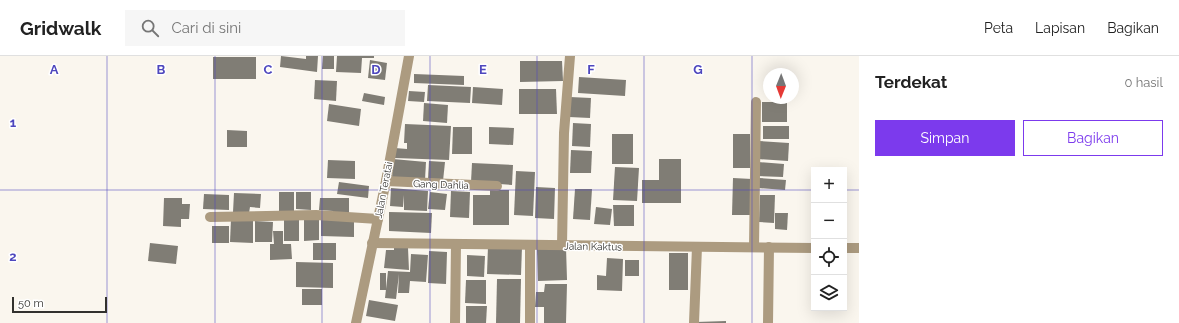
<!DOCTYPE html>
<html lang="id">
<meta charset="utf-8">
<style>
:root{--surface:#fff;--page:#f6f6f6;--text:#222;--muted:#767676;--line:#e0e0e0;--accent:#7c3aed}
body{margin:0;font-family:Raleway,sans-serif;background:var(--page);color:var(--text)}
.controls{position:absolute;right:12px;bottom:12px;display:grid;overflow:hidden;border-radius:0px;box-shadow:0 4px 16px #0002}
.controls button{width:36px;height:36px;display:grid;place-items:center;padding:0;border:0;border-bottom:1px solid var(--line);background:var(--surface);color:var(--text);font:20px sans-serif}
.compass{position:absolute;left:763px;top:12px;width:36px;height:36px;border-radius:50%;background:var(--surface);box-shadow:0 4px 16px #0002;rotate:181deg}
.scale{position:absolute;left:12px;bottom:10px;width:95px;box-sizing:border-box;padding-left:4px;border:2px solid #32312e;border-top:0;font-size:11px;line-height:14px;white-space:nowrap;color:#32312e;-webkit-text-stroke:3px #fff;paint-order:stroke}
.list{margin:0;padding:0;list-style:none}
h2{display:flex;justify-content:space-between;align-items:center;height:52px;margin:0;padding:0 16px;font-size:17px}
h2 small{font-size:13px;font-weight:400;color:var(--muted)}
.actions{display:flex;gap:8px;padding:12px 16px}
.actions a{flex:1;padding:9px 0;border:1px solid var(--accent);border-radius:0px;text-align:center;font-size:14px;color:var(--accent)}
.actions .main{background:var(--accent);color:#fff}
.icon{flex:none;width:22px;height:22px;fill:none;stroke:currentColor;stroke-width:2;stroke-linecap:round;stroke-linejoin:round}
.map{position:relative;flex:none;width:859px;height:267px;overflow:hidden}
header{display:flex;align-items:center;gap:24px;box-sizing:border-box;height:56px;padding:0 20px;background:var(--surface);border-bottom:1px solid var(--line)}
header strong{font-size:19px}
nav{display:flex;gap:22px;margin-inline-start:auto;font-size:14px}
.search{width:280px;height:36px;background:var(--page);display:flex;align-items:center;gap:10px;box-sizing:border-box;padding:0 14px;border-radius:0px;color:var(--muted);font-size:15px}
main{display:flex}
aside{flex:1;background:var(--surface)}
.map>svg:first-child{display:block}
.building{fill:#807d75}
.lines{fill:none;stroke-linecap:round;stroke-linejoin:round}
.minor{stroke:#ac9b80;stroke-width:10}
.grid{fill:none;stroke:#4e47be;stroke-width:1;stroke-opacity:0.55}
.labels{text-anchor:middle;stroke-width:3;stroke-linejoin:round;paint-order:stroke}
.street-label{font-size:10px;fill:#32312e;stroke:#fff}
.grid-label{font-size:13px;text-anchor:middle;font-weight:bold;fill:#4e47be;stroke:#fff;stroke-width:3;stroke-linejoin:round;paint-order:stroke}
</style>
<header>
<strong>Gridwalk</strong>
<div class="search"><svg class="icon" aria-label="search" viewBox="0 0 24 24"><circle cx="10" cy="10" r="6"/><path d="M15 15l6 6"/></svg>Cari di sini</div>
<nav><a>Peta</a><a>Lapisan</a><a>Bagikan</a></nav>
</header>
<main>
<div class="map">
<svg width="859" height="267" viewBox="0 0 859 267">
<rect width="100%" height="100%" fill="#faf6ee"/>
<!-- building -->
<g class="building">
<polygon points="281,0 306,3 306,0 318,0 317,16 280,11"/>
<polygon points="323,0 334,0 334,13 322,13"/>
<polygon points="337,0 374,0 374,2 362,2 361,17 336,16"/>
<rect x="213" y="1" width="43" height="22"/>
<polygon points="370,4 387,7 385,24 368,22"/>
<polygon points="520,5 562,5 563,25 520,26"/>
<polygon points="414,18 464,20 464,29 414,27"/>
<polygon points="579,21 626,24 625,40 578,37"/>
<polygon points="315,24 337,25 336,45 314,43"/>
<polygon points="428,29 471,31 470,47 427,45"/>
<polygon points="473,31 503,33 502,49 472,47"/>
<polygon points="519,33 556,33 557,58 519,58"/>
<polygon points="409,35 425,36 424,46 408,45"/>
<polygon points="364,37 385,41 384,49 362,45"/>
<polygon points="570,41 591,42 590,62 569,61"/>
<rect x="762" y="46" width="25" height="20"/>
<polygon points="424,47 448,49 447,67 423,65"/>
<polygon points="329,48 361,53 359,70 327,65"/>
<polygon points="573,67 591,68 590,91 572,90"/>
<polygon points="405,68 451,70 449,104 395,102 395,92 407,93 407,87 404,87"/>
<rect x="763" y="70" width="26" height="13"/>
<polygon points="453,71 472,71 472,98 452,98"/>
<polygon points="489,71 514,72 513,89 489,88"/>
<polygon points="227,74 247,75 247,91 227,91"/>
<rect x="612" y="78" width="21" height="30"/>
<rect x="733" y="78" width="17" height="34"/>
<polygon points="759,85 789,87 788,105 758,103"/>
<polygon points="571,94 592,95 591,117 570,117"/>
<polygon points="393,103 426,106 425,124 392,122"/>
<polygon points="659,103 681,103 681,147 642,147 642,124 659,124"/>
<polygon points="328,104 355,105 355,123 327,122"/>
<polygon points="429,105 445,106 443,125 428,123"/>
<polygon points="758,106 784,108 783,121 757,120"/>
<polygon points="472,107 513,109 512,129 471,126"/>
<polygon points="615,111 639,112 637,145 613,144"/>
<polygon points="516,115 535,116 533,160 514,159"/>
<polygon points="733,122 752,123 751,159 732,159"/>
<polygon points="759,122 786,124 785,134 758,132"/>
<polygon points="339,126 369,130 368,142 337,138"/>
<polygon points="536,131 555,132 554,163 535,162"/>
<polygon points="391,132 428,135 427,155 404,154 404,139 403,151 390,150"/>
<polygon points="575,133 592,133 590,164 573,163"/>
<polygon points="490,134 509,134 509,169 473,169 473,139 490,139"/>
<polygon points="451,135 470,136 469,162 450,161"/>
<rect x="279" y="136" width="15" height="19"/>
<polygon points="296,136 311,136 311,154 296,153"/>
<polygon points="430,136 447,138 445,154 428,153"/>
<polygon points="234,137 261,138 260,152 250,151 249,157 233,156"/>
<polygon points="204,138 229,139 229,154 203,153"/>
<polygon points="760,139 775,139 774,167 759,166"/>
<polygon points="164,142 182,142 182,148 190,148 189,163 181,163 181,171 163,170"/>
<polygon points="320,142 349,142 349,158 333,158 333,155 319,154"/>
<polygon points="613,149 634,149 634,170 614,170"/>
<polygon points="596,151 612,153 610,169 594,168"/>
<polygon points="389,156 432,157 431,177 389,175"/>
<polygon points="775,157 788,157 787,174 775,173"/>
<polygon points="304,161 319,161 319,184 304,185"/>
<polygon points="321,162 354,163 354,181 321,180"/>
<polygon points="231,163 253,164 253,187 230,186"/>
<rect x="284" y="163" width="15" height="22"/>
<polygon points="255,165 273,166 272,186 255,186"/>
<rect x="212" y="170" width="17" height="17"/>
<polygon points="273,175 283,175 283,188 291,188 292,203 270,204 270,188 274,188"/>
<polygon points="150,187 178,190 176,208 148,205"/>
<rect x="313" y="187" width="23" height="17"/>
<polygon points="488,190 522,191 521,219 487,218"/>
<polygon points="394,191 408,192 409,214 384,212 386,194 394,194"/>
<polygon points="566,192 567,224 538,225 537,193"/>
<polygon points="429,195 447,196 446,228 428,227"/>
<rect x="669" y="197" width="19" height="37"/>
<polygon points="411,198 428,199 426,226 410,225 409,237 398,237 399,218 396,243 385,242 388,215 410,216"/>
<polygon points="467,199 485,200 484,221 467,220"/>
<polygon points="607,202 623,203 622,235 597,234 597,219 606,220"/>
<rect x="625" y="204" width="14" height="16"/>
<polygon points="296,206 333,207 333,232 296,231"/>
<rect x="380" y="217" width="6" height="17"/>
<polygon points="497,223 521,223 520,267 496,267"/>
<polygon points="466,224 486,224 486,248 465,247"/>
<polygon points="545,228 567,228 566,267 544,267 544,251 535,251 536,236 544,236"/>
<rect x="302" y="233" width="20" height="16"/>
<polygon points="369,244 398,249 395,265 366,260"/>
<polygon points="466,250 487,250 486,267 466,267"/>
<polygon points="726,265 726,267 696,267 696,266"/>
</g>
<g class="lines">
<!-- minor -->
<g class="minor">
<polyline points="386,125 497,130"/>
<polyline points="210,161 316,159 378,163"/>
<polyline points="372,187 814,192"/>
<polyline points="562,189 564,77 570,0"/>
<polyline points="754,191 756,46"/>
<polyline points="844,192 859,192"/>
<polyline points="356,267 386,125 409,0"/>
<polyline points="455,267 456,188"/>
<polyline points="530,267 530,189"/>
<polyline points="694,267 697,191"/>
<polyline points="768,267 769,191"/>
</g>
</g>
<!-- grid -->
<path class="grid" d="M107,0V267M215,0V267M322,0V267M430,0V267M537,0V267M644,0V267M752,0V267M0,134H814M844,134H859"/>
<g class="labels">
<!-- street labels -->
<g class="street-label">
<text transform="translate(441 128) rotate(2)" y="4">Gang Dahlia</text>
<text transform="translate(383 134) rotate(-79)" y="4">Jalan Teratai</text>
<text transform="translate(593 190) rotate(1)" y="4">Jalan Kaktus</text>
</g>
</g>
<g class="grid-label">
<text x="54" y="18">A</text>
<text x="161" y="18">B</text>
<text x="268" y="18">C</text>
<text x="376" y="18">D</text>
<text x="483" y="18">E</text>
<text x="591" y="18">F</text>
<text x="698" y="18">G</text>
<text x="13" y="71">1</text>
<text x="13" y="205">2</text>
</g>
</svg>
<div class="controls">
<button>+</button>
<button>−</button>
<button><svg class="icon" aria-label="locate" viewBox="0 0 24 24"><circle cx="12" cy="12" r="6"/><path d="M12 2v4M12 18v4M2 12h4M18 12h4"/></svg></button>
<button><svg class="icon" aria-label="layers" viewBox="0 0 24 24"><path d="M12 4l9 5-9 5-9-5zM3 14l9 5 9-5"/></svg></button>
</div>
<svg class="compass" viewBox="-18 -18 36 36"><path d="M0-13l5 13h-10z" fill="#e53935"/><path d="M0 13l5-13h-10z" fill="#767676"/></svg>
<div class="scale">50 m</div>
</div>
<aside>
<h2>Terdekat<small>0 hasil</small></h2>
<ul class="list">
</ul>
<div class="actions"><a class="main">Simpan</a><a>Bagikan</a></div>
</aside>
</main>
